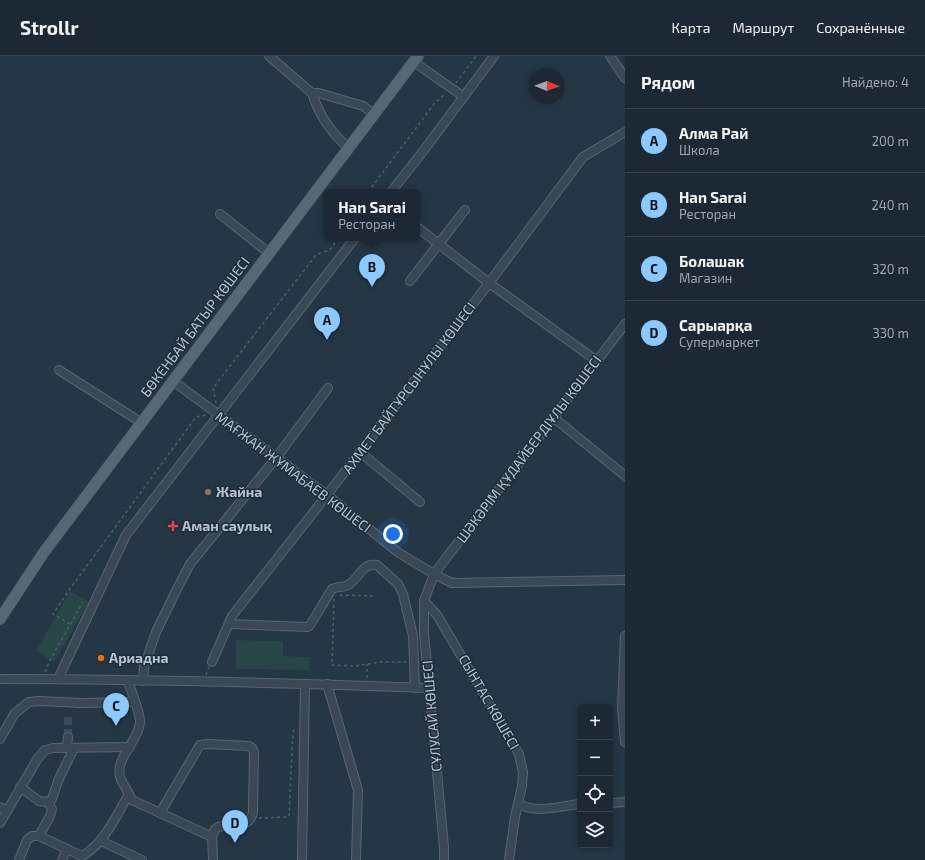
<!DOCTYPE html>
<html lang="ru">
<meta charset="utf-8">
<style>
:root{--surface:#1c2934;--page:#25313c;--text:#f1f3f6;--muted:#a0a6ac;--line:#3a454f;--accent:#8bc9ff}
body{margin:0;font-family:"Exo 2",sans-serif;background:var(--page);color:var(--text)}
.controls{position:absolute;right:12px;bottom:12px;display:grid;overflow:hidden;border-radius:6px;box-shadow:0 2px 6px #0003}
.controls button{width:36px;height:36px;display:grid;place-items:center;padding:0;border:0;border-bottom:1px solid var(--line);background:var(--surface);color:var(--text);font:20px sans-serif}
.compass{position:absolute;left:529px;top:12px;width:36px;height:36px;border-radius:50%;background:var(--surface);box-shadow:0 2px 6px #0003;rotate:91deg}
.you{position:absolute;left:393px;top:478px;width:14px;height:14px;margin:-10px;border:3px solid #fff;border-radius:50%;background:#1a73e8;box-shadow:0 0 0 6px #1a73e833}
.badge{display:grid;place-items:center;width:26px;height:26px;border-radius:50%;background:var(--accent);color:#111;font-size:13px;font-weight:700}
.pin{position:absolute;translate:-50% -33px;filter:drop-shadow(0 1px 2px #0008)}
.pin::after{content:'';position:absolute;top:21px;width:14px;height:12px;background:inherit;clip-path:polygon(0 0,100% 0,50% 100%)}
.popup{position:absolute;left:324px;top:133px;width:96px;height:52px;box-sizing:border-box;display:grid;place-content:center;border-radius:6px;background:var(--surface);filter:drop-shadow(0 1px 3px #0005);font-size:13px;white-space:nowrap;color:var(--muted)}
.popup b{font-size:15px;color:var(--text)}
.popup::after{content:'';position:absolute;left:50%;top:100%;margin-left:-8px;border:8px solid transparent;border-top-color:var(--surface)}
.list{margin:0;padding:0;list-style:none}
h2{display:flex;justify-content:space-between;align-items:center;height:52px;margin:0;padding:0 16px;font-size:17px}
h2 small{font-size:13px;font-weight:400;color:var(--muted)}
.list li{display:grid;grid-template-columns:26px 1fr auto;gap:12px;align-items:center;box-sizing:border-box;height:64px;padding:0 16px;border-top:1px solid var(--line)}
.list b{display:block;font-size:15px;white-space:nowrap}
.list p{margin:0;font-size:13px;white-space:nowrap;color:var(--muted)}
.list em{font-size:13px;font-style:normal;color:var(--muted)}
.icon{flex:none;width:22px;height:22px;fill:none;stroke:currentColor;stroke-width:2;stroke-linecap:round;stroke-linejoin:round}
.map{position:relative;flex:none;width:625px;height:804px;overflow:hidden}
header{display:flex;align-items:center;gap:24px;box-sizing:border-box;height:56px;padding:0 20px;background:var(--surface);border-bottom:1px solid var(--line)}
header strong{font-size:19px}
nav{display:flex;gap:22px;margin-inline-start:auto;font-size:14px}
main{display:flex}
aside{flex:1;background:var(--surface)}
.map>svg:first-child{display:block}
.green{fill:#274645}
.lines{fill:none;stroke-linecap:round;stroke-linejoin:round}
.minor-tunnel{stroke:#3b4c5a;stroke-width:8;stroke-dasharray:8 4;stroke-linecap:butt}
.minor-casing{stroke:#586671;stroke-width:10}
.major-casing{stroke:#465460;stroke-width:12}
.path{stroke:#476362;stroke-width:1.5;stroke-dasharray:3 3;stroke-linecap:butt}
.minor{stroke:#394854;stroke-width:8}
.major{stroke:#576874;stroke-width:11}
.education-dot{fill:#8d6e63;stroke:#1e2d3a;stroke-width:1.5}
.health-dot{fill:#e0444e;stroke:#1e2d3a;stroke-width:1.5}
.food-dot{fill:#e8710a;stroke:#1e2d3a;stroke-width:1.5}
.labels{text-anchor:middle;stroke-width:3;stroke-linejoin:round;paint-order:stroke}
.street-label{font-size:14px;fill:#b7c3ce;stroke:#1e2d3a}
.poi-label{font-size:14px;font-weight:bold;fill:#b7c3ce;stroke:#1e2d3a;text-anchor:start}
</style>
<header>
<strong>Strollr</strong>
<nav><a>Карта</a><a>Маршрут</a><a>Сохранённые</a></nav>
</header>
<main>
<div class="map">
<svg width="625" height="804" viewBox="0 0 625 804">
<rect width="100%" height="100%" fill="#253745"/>
<!-- green -->
<g class="green">
<polygon points="70,535 89,546 54,606 36,595"/>
<polygon points="236,584 283,585 283,600 310,601 309,614 236,613"/>
</g>
<g class="lines">
<!-- minor-tunnel -->
<polyline class="minor-tunnel" points="68,681 68,659"/>
<defs>
<g id="minor">
<polyline points="269,0 312,37 319,37 363,50 374,58"/>
<polyline points="610,0 625,22"/>
<polyline points="414,6 464,41"/>
<path d="M312,37C319,59 331,77 349,92"/>
<polyline points="391,136 424,94 494,0"/>
<polyline points="220,158 269,197"/>
<polyline points="417,171 489,227 597,305"/>
<polyline points="410,225 465,154"/>
<polyline points="59,314 142,367"/>
<polyline points="173,325 327,439 399,497 434,518 452,527 625,524"/>
<polyline points="553,361 625,420"/>
<polyline points="360,396 420,446"/>
<polyline points="424,545 437,559 519,698 523,716 522,730 515,761 509,804"/>
<path d="M229,568L308,571L310,569L332,533C338,530 343,532 348,529C359,523 362,506 377,509L398,528L403,538L413,580L415,632"/>
<polyline points="625,580 622,652 625,686"/>
<polyline points="212,606 232,560 327,439 489,227 583,101 625,76"/>
<path d="M0,623C143,623 286,627 429,632"/>
<polyline points="58,623 126,479 355,182"/>
<polyline points="143,625 144,611 156,576 176,535 190,508 276,402 328,332"/>
<polyline points="327,628 358,734 356,804"/>
<polyline points="0,683 15,657 29,646 39,645 82,647 134,646"/>
<polyline points="67,691 68,681"/>
<polyline points="20,731 39,745 48,746 52,743 58,725 74,692"/>
<polyline points="129,738 132,744 160,757"/>
<polyline points="610,747 625,746"/>
<path d="M519,748C537,758 560,750 580,748"/>
<polyline points="0,751 7,755"/>
<polyline points="0,767 38,702 45,694 53,692 130,691"/>
<polyline points="39,780 50,760 52,753 48,746"/>
<path d="M212,781L160,757L200,689L207,688L249,690L252,692L254,696L253,756C249,777 228,763 215,773L212,781L213,804"/>
<polyline points="101,785 142,804"/>
<path d="M19,804L27,784L32,780H39L82,800C105,787 116,760 129,738C126,732 122,727 120,721C115,702 138,686 140,667C141,658 131,635 128,625"/>
<polyline points="62,804 67,793"/>
<polyline points="302,804 305,628"/>
<polyline points="444,804 444,791 424,578 424,545 434,518 625,268"/>
</g>
<polyline id="major" points="0,563 44,496 418,0"/>
</defs>
<!-- minor casing -->
<use href="#minor" class="minor-casing"/>
<!-- major casing -->
<use href="#major" class="major-casing"/>
<!-- path -->
<g class="path">
<polyline points="456,27 476,0"/>
<polyline points="368,136 434,48 446,37"/>
<path d="M216,347L213,332L316,199C327,194 334,195 336,182"/>
<polyline points="340,539 374,540"/>
<polyline points="334,543 332,609 354,610 381,606 406,606"/>
<polyline points="70,568 53,558 67,537 196,361 206,359"/>
<polyline points="45,616 49,606 83,546"/>
<polyline points="206,619 209,611"/>
<polyline points="367,622 367,608"/>
<polyline points="259,762 287,761 289,760 293,676 294,674 298,674"/>
</g>
<!-- minor -->
<use href="#minor" class="minor"/>
<!-- major -->
<use href="#major" class="major"/>
</g>
<!-- markers -->
<circle class="education-dot" cx="208" cy="436" r="4"/>
<path class="health-dot" d="M171 464h4v4h4v4h-4v4h-4v-4h-4v-4h4z"/>
<circle class="food-dot" cx="101" cy="602" r="4"/>
<g class="labels">
<!-- street labels -->
<g class="street-label">
<text transform="translate(195 271) rotate(-53)" y="5">БӨКЕНБАЙ БАТЫР КӨШЕСІ</text>
<text transform="translate(409 332) rotate(-53)" y="5">АХМЕТ БАЙТҰРСЫНҰЛЫ КӨШЕСІ</text>
<text transform="translate(529 393) rotate(-53)" y="5">ШӘКӘРІМ ҚҰДАЙБЕРДІҰЛЫ КӨШЕСІ</text>
<text transform="translate(293 416) rotate(37)" y="5">МАҒЖАН ЖҰМАБАЕВ КӨШЕСІ</text>
<text transform="translate(489 646) rotate(60)" y="5">СЫНТАС КӨШЕСІ</text>
<text transform="translate(432 660) rotate(-95)" y="5">СҰЛУСАЙ КӨШЕСІ</text>
</g>
<!-- poi labels -->
<g class="poi-label">
<text x="216" y="441">Жайна</text>
<text x="182" y="475">Аман саулық</text>
<text x="109" y="607">Ариадна</text>
</g>
</g>
</svg>
<div class="controls">
<button>+</button>
<button>−</button>
<button><svg class="icon" aria-label="locate" viewBox="0 0 24 24"><circle cx="12" cy="12" r="6"/><path d="M12 2v4M12 18v4M2 12h4M18 12h4"/></svg></button>
<button><svg class="icon" aria-label="layers" viewBox="0 0 24 24"><path d="M12 4l9 5-9 5-9-5zM3 14l9 5 9-5"/></svg></button>
</div>
<svg class="compass" viewBox="-18 -18 36 36"><path d="M0-13l5 13h-10z" fill="#e53935"/><path d="M0 13l5-13h-10z" fill="#a0a6ac"/></svg>
<div class="you"></div>
<div class="pin badge" style="left:327px;top:284px">A</div>
<div class="pin badge" style="left:372px;top:231px">B</div>
<div class="popup"><b>Han Sarai</b>Ресторан</div>
<div class="pin badge" style="left:116px;top:670px">C</div>
<div class="pin badge" style="left:235px;top:787px">D</div>
</div>
<aside>
<h2>Рядом<small>Найдено: 4</small></h2>
<ul class="list">
<li><span class="badge">A</span><div><b>Алма Рай</b><p>Школа</p></div><em>200 m</em></li>
<li><span class="badge">B</span><div><b>Han Sarai</b><p>Ресторан</p></div><em>240 m</em></li>
<li><span class="badge">C</span><div><b>Болашак</b><p>Магазин</p></div><em>320 m</em></li>
<li><span class="badge">D</span><div><b>Сарыарқа</b><p>Супермаркет</p></div><em>330 m</em></li>
</ul>
</aside>
</main>
